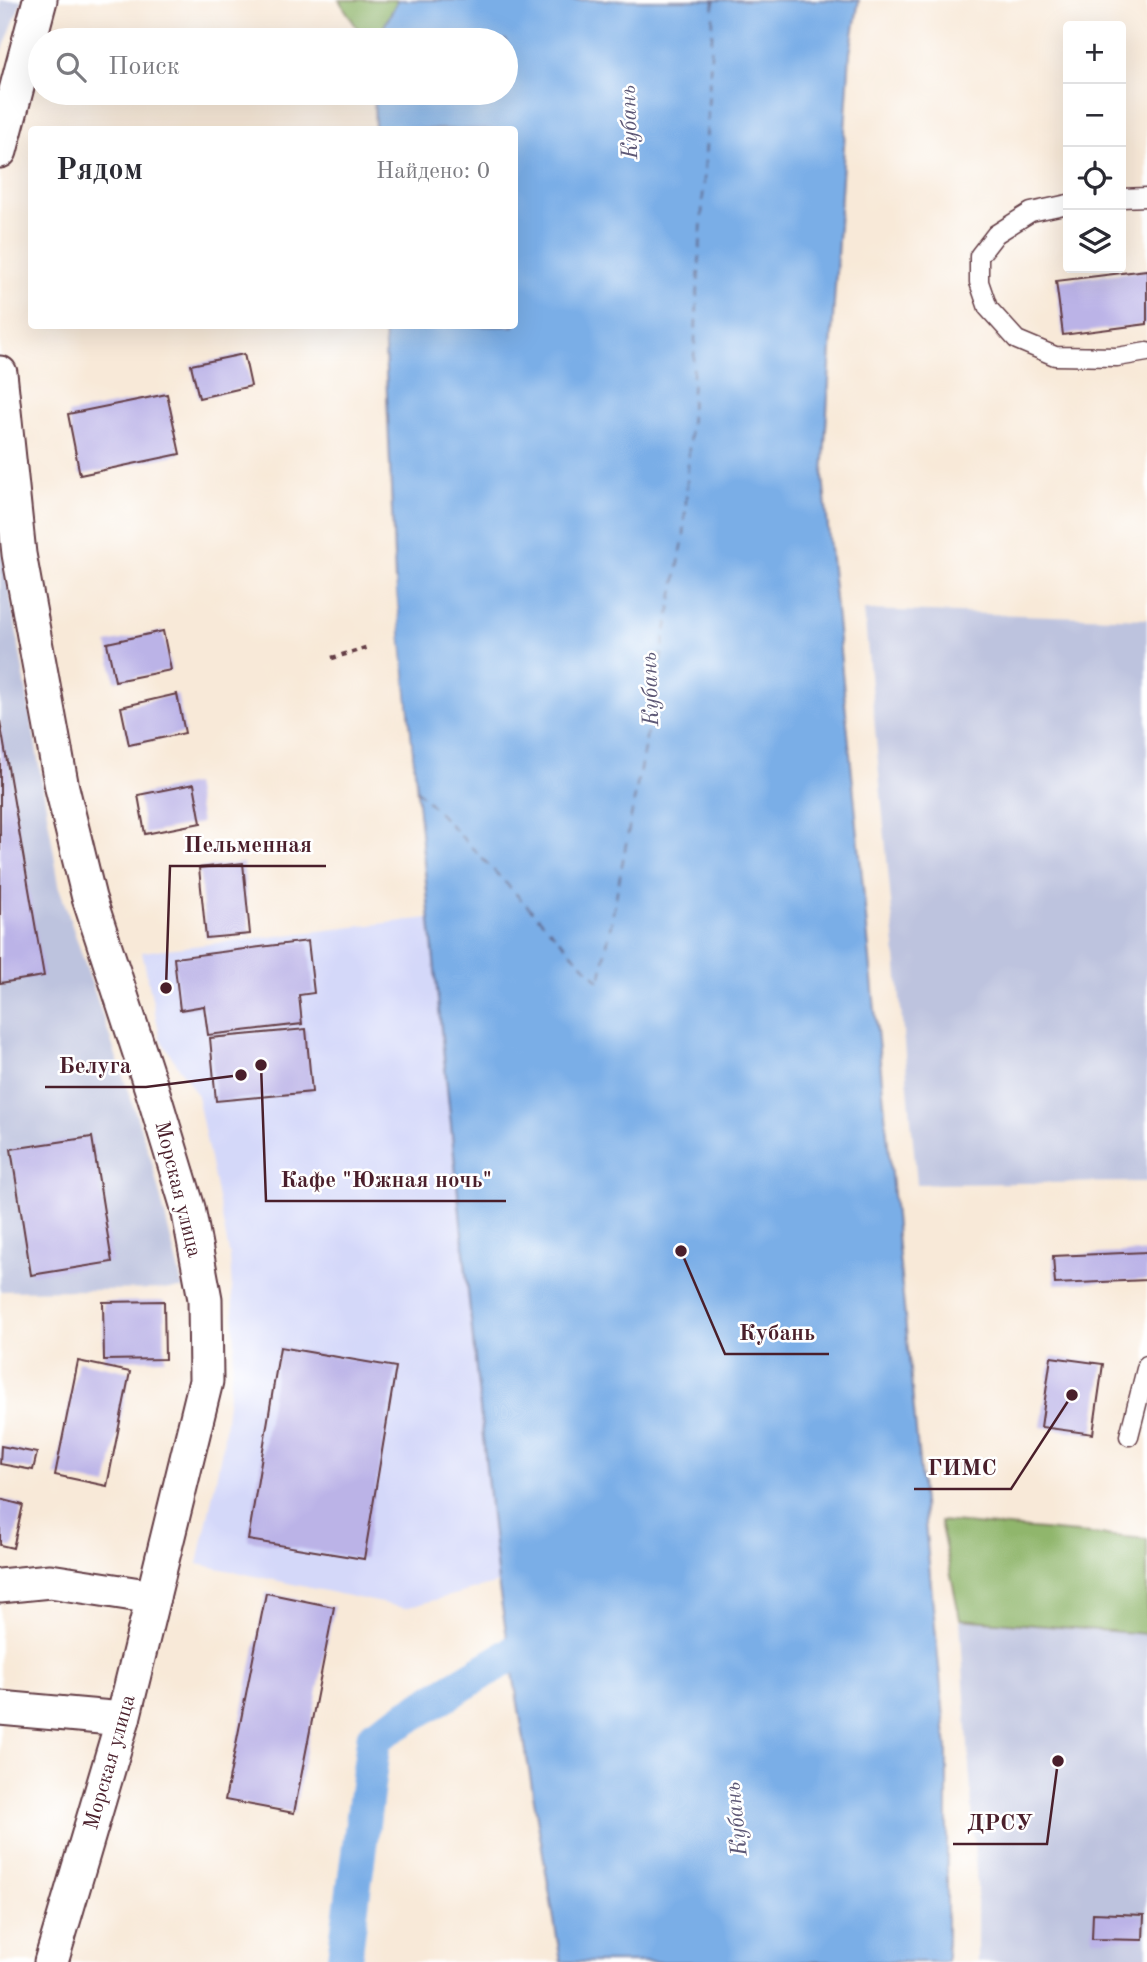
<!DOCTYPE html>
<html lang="ru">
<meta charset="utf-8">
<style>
:root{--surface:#fff;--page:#f2f2f3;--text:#2b2b33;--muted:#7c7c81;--line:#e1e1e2}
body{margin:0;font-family:"Old Standard TT",serif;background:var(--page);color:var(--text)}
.controls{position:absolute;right:21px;top:21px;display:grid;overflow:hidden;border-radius:7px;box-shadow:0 7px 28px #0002}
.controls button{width:63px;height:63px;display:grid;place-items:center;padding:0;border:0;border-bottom:2px solid var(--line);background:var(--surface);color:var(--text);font:35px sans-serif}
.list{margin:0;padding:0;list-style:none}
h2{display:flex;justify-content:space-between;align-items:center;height:91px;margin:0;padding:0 28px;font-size:30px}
h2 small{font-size:23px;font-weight:400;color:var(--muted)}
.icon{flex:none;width:38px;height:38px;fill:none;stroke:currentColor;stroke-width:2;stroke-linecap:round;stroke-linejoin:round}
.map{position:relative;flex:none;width:1147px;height:1962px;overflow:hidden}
.search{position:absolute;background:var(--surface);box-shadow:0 7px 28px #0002;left:28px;top:28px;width:490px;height:77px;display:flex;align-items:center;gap:18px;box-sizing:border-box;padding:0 24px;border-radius:38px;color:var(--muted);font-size:26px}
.panel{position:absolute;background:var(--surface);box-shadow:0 7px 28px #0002;left:28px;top:126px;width:490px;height:203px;border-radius:7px}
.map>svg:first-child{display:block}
.built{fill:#d4d8f9}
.industrial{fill:#bdc3de}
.forest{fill:#90b66c;stroke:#6d6a4c;stroke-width:2}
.water{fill:#7aaee7;stroke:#626689;stroke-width:2}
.pier{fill:#f8e9d8}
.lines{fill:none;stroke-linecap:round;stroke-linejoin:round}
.canal{stroke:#7aaee7;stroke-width:35}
.ferry{stroke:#5d5876;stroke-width:2;stroke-dasharray:9 7;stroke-linecap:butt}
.building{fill:#bbb3e7}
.service-casing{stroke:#643d45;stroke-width:21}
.minor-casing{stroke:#643d45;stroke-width:37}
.path{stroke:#643d45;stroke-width:4.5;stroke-dasharray:5 5;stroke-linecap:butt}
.service{stroke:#fff;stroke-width:18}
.minor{stroke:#fff;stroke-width:33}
.labels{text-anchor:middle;stroke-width:5;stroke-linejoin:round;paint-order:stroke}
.street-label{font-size:21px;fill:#4a1f2b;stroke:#fff}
.water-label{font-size:23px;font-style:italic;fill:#5d5876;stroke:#fff}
.leader{fill:none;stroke:#4a1f2b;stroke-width:2.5}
.callout-dot{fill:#4a1f2b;stroke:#fff;stroke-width:2.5}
.callout-label{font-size:23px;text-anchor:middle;font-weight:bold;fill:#4a1f2b;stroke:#fff;stroke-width:5;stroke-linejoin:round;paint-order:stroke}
</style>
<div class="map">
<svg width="1147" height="1962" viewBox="0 0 1147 1962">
<rect width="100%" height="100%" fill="#fff"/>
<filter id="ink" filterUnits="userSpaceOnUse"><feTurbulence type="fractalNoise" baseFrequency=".0143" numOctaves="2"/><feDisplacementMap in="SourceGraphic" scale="14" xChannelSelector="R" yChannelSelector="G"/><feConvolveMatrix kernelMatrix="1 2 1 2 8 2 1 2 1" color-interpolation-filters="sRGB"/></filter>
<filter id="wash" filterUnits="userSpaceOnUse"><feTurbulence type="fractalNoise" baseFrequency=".00686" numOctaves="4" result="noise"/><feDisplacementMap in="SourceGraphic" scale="28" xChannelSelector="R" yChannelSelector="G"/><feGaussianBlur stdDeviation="1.57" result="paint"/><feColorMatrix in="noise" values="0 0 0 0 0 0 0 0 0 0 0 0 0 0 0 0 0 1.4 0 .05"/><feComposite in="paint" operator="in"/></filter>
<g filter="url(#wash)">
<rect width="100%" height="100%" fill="#f8e9d8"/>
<!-- built -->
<polygon class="built" points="429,918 498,1583 405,1608 198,1564 223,1445 235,1343 230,1257 197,1095 161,1040 142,952"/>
<!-- industrial -->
<g class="industrial">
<polygon points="0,0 22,0 0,57"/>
<polygon points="0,533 60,890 151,1159 183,1289 0,1291"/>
<polygon points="864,610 1147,619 1147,1182 917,1184"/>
<polygon points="960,1619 1147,1634 1147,1962 977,1962 977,1888"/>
</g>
<!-- forest -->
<g class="forest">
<polygon points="339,0 398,0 377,40 365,40"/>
<polygon points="940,1521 1147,1539 1147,1634 960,1619"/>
</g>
<!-- water -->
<polygon class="water" points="398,0 859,0 850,53 823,476 947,1749 947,1962 561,1962 498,1583 395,581 384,326 514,326 514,130 375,129 374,93 506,93 506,40 377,40"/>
<!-- pier -->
<polygon class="pier" points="392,581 395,581 421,843 418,843"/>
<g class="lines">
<!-- canal -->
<polyline class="canal" points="344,1962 374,1737 552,1630"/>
<!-- ferry -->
<polyline class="ferry" points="416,789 600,982 684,536 714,0"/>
</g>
<g id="blocks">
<!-- building -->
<g class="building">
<polygon points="1147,270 1147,324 1063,335 1056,281"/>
<polygon points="244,354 251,386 199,398 191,365"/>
<polygon points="167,394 180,454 80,475 68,414"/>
<polygon points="163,631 171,670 115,681 107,643"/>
<polygon points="177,694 185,733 129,745 121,707"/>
<polygon points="0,721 44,976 0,983"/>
<polygon points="194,784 201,823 145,834 138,795"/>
<polygon points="243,863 250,934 206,938 199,868"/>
<polygon points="308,941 314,993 299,995 302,1024 208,1035 204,1006 180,1010 174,958"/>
<polygon points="306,1029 312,1092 216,1101 210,1038"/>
<polygon points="92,1137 112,1262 31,1275 11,1149"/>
<polygon points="1147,1252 1147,1280 1055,1284 1053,1256"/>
<polygon points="164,1301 165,1359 104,1360 103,1302"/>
<polygon points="280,1347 396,1367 364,1559 248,1540"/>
<polygon points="1051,1357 1103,1364 1093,1434 1041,1427"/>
<polygon points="78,1361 130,1372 107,1486 55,1475"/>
<polygon points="1,1446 37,1453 33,1470 0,1464"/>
<polygon points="0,1499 23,1505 13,1548 0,1545"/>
<polygon points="266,1593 334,1607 294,1813 225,1800"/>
<polygon points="1093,1913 1144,1915 1143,1940 1092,1939"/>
</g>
</g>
</g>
<g filter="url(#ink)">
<use href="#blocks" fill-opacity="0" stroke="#643d45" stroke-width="2"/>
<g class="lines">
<defs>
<g id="service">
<polyline points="1121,198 1147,197"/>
<polyline points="1068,204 1031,212 996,234 979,256 979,282 988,308 1017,340 1055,356 1117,357 1147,352"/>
<polyline points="1129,1436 1147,1365"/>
</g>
<g id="minor">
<polyline points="0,151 40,0"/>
<polyline points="0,373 19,554 62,788 89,898 154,1096 188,1208 205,1299 206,1381 123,1719 51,1962"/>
<polyline points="0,1586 50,1581 153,1597"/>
<polyline points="0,1708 123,1719"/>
</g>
</defs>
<!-- service casing -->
<use href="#service" class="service-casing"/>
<!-- minor casing -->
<use href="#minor" class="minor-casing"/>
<!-- path -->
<polyline class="path" points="332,658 369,647"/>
<!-- service -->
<use href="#service" class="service"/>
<!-- minor -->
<use href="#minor" class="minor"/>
</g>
</g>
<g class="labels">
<!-- street labels -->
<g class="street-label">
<text transform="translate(179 1189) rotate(76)" y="7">Морская улица</text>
<text transform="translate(109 1762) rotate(-74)" y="7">Морская улица</text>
</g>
<!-- water labels -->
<g class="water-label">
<text transform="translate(628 122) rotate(-92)" y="8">Кубань</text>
<text transform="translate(649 689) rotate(-92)" y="8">Кубань</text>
<text transform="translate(735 1819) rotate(-96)" y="8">Кубань</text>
</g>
</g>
<!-- callouts -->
<path class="leader" d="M166 988L170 866H326M241 1075L146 1087H45M261 1065L266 1201H506M681 1251L725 1354H829M1072 1395L1011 1489H914M1058 1761L1047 1844H953"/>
<g class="callout-dot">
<circle cx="166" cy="988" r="7"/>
<circle cx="241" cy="1075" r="7"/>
<circle cx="261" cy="1065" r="7"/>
<circle cx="681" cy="1251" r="7"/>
<circle cx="1072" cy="1395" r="7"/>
<circle cx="1058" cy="1761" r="7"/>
</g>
<g class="callout-label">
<text x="248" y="852">Пельменная</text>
<text x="95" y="1073">Белуга</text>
<text x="386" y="1187">Кафе "Южная ночь"</text>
<text x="777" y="1340">Кубань</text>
<text x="962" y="1475">ГИМС</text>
<text x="1000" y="1830">ДРСУ</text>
</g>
</svg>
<div class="controls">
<button>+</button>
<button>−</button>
<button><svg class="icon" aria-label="locate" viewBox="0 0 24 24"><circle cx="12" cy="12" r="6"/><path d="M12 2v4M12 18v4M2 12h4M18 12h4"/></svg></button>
<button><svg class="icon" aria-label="layers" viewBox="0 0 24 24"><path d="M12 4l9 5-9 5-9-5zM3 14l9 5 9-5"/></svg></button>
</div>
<div class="search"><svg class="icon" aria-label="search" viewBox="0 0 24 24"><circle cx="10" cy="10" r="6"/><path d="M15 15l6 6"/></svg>Поиск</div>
<section class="panel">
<h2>Рядом<small>Найдено: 0</small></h2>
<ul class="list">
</ul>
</section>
</div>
